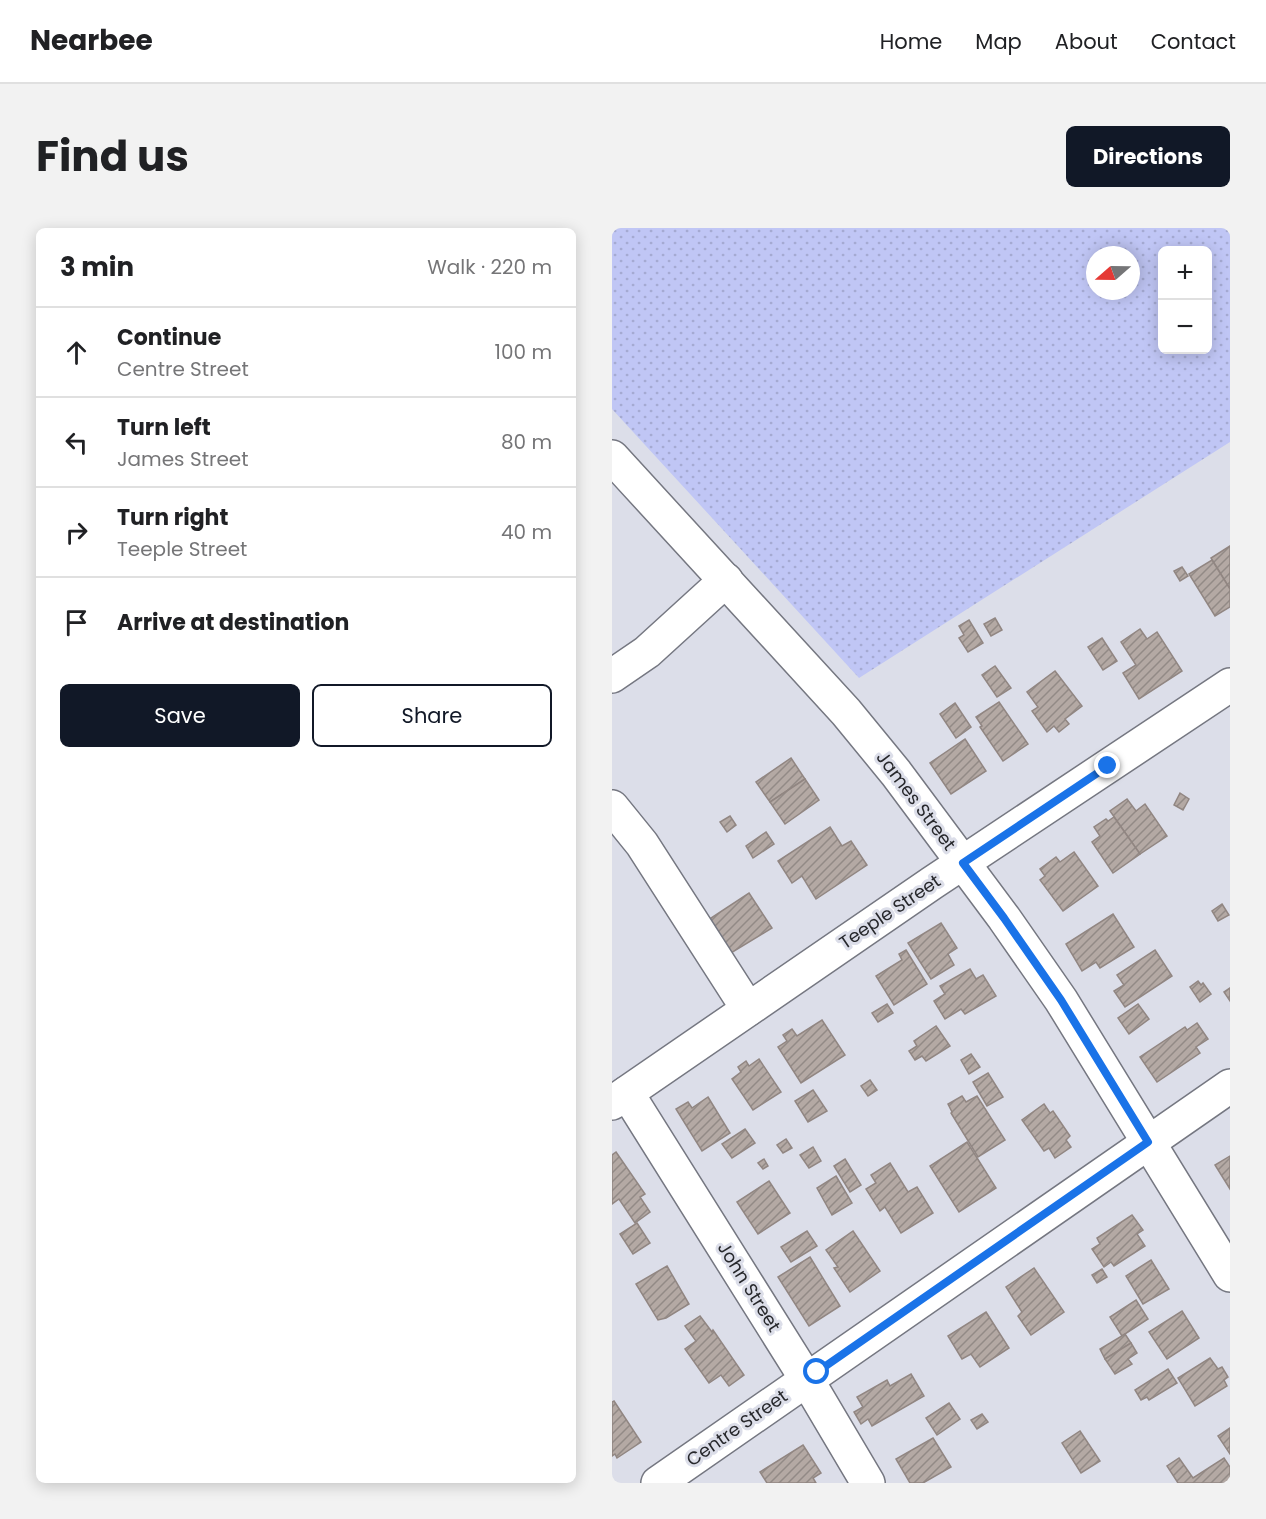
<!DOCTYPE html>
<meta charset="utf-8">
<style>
:root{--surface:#fff;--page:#f2f2f2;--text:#202124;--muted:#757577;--line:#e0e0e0;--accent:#111827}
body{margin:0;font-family:Poppins,sans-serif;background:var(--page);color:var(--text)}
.controls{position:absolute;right:18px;top:18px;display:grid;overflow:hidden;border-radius:9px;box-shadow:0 3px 15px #0003}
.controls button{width:54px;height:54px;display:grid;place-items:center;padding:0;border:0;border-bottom:2px solid var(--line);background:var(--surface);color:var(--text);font:30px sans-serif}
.compass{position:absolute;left:474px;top:18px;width:54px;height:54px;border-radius:50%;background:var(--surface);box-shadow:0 3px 15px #0003;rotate:250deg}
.stop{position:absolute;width:18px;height:18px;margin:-14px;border:4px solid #1a73e8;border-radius:50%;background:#fff}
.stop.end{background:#1a73e8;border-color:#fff;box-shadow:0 2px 6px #0008}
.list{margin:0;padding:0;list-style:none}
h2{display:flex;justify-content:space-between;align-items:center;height:78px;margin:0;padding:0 24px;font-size:26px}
h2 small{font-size:20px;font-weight:400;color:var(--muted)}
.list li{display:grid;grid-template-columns:39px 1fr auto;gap:18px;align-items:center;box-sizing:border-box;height:90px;padding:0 24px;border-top:2px solid var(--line)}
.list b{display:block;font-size:22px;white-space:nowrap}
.list p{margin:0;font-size:20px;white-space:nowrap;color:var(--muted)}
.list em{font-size:20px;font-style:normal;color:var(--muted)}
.actions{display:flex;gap:12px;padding:18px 24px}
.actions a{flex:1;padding:14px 0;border:2px solid var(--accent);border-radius:9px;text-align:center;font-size:21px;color:var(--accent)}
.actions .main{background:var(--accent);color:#fff}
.icon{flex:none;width:33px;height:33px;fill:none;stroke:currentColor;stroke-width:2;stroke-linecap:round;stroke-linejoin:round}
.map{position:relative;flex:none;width:618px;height:1255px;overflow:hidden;border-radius:9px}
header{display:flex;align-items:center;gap:36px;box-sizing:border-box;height:84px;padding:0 30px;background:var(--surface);border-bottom:2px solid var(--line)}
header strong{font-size:28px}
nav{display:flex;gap:33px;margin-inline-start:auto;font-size:21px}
.intro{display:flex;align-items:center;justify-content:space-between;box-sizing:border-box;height:144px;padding:0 36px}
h1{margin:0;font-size:42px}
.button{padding:15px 27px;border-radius:9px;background:var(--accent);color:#fff;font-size:21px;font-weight:700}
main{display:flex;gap:36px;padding:0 36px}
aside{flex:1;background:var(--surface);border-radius:9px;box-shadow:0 3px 15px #0003}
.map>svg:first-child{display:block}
.park{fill:url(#park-dots);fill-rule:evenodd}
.building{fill:url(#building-hatch);stroke:#918682;stroke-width:1.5}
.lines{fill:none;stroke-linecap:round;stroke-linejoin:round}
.minor-casing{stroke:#757781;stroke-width:36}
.minor{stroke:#fff;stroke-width:33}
.route{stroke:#1a73e8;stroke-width:8}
.labels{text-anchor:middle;stroke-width:6;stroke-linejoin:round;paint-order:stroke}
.street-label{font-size:18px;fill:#27282c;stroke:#dcdee9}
</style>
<header>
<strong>Nearbee</strong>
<nav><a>Home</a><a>Map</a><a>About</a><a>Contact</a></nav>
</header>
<div class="intro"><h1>Find us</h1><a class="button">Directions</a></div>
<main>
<aside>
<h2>3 min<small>Walk · 220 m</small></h2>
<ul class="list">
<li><svg class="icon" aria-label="ahead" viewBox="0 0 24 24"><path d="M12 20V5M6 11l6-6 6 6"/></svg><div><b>Continue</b><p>Centre Street</p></div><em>100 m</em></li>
<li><svg class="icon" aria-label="left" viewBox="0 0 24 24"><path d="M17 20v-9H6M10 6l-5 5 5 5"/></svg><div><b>Turn left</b><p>James Street</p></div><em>80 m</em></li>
<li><svg class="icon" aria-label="right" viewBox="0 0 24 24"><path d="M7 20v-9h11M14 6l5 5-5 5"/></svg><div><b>Turn right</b><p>Teeple Street</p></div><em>40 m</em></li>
<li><svg class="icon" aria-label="arrive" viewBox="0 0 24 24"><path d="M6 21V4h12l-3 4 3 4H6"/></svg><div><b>Arrive at destination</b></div></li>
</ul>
<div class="actions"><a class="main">Save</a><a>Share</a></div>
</aside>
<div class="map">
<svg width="618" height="1255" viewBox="0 0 618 1255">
<defs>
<pattern id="park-dots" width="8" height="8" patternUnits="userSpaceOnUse" patternTransform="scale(1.5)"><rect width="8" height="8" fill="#c0c6f5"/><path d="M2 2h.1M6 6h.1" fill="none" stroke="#a5aad2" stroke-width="1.8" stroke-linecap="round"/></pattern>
<pattern id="building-hatch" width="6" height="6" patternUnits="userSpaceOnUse" patternTransform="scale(1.5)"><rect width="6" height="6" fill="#b4a9a4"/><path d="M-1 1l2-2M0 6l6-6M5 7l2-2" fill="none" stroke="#928a86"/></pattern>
</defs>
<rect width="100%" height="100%" fill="#dcdee9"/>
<!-- park -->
<path class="park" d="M0,0H618V214L247,450L0,181ZM596,22V122H550V22ZM483,27H519V63H483Z"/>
<!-- building -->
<g class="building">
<polygon points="618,318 618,361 599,330"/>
<polygon points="600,332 618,361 618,379 603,388 577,346"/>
<polygon points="570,339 576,348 568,353 562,343"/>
<polygon points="383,390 390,402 379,408 372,396"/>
<polygon points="357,392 371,415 356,424 347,410 352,407 347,398"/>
<polygon points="528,401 535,411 545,404 570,443 527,471 511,445 524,437 509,414"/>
<polygon points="490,410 505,433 491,442 476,419"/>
<polygon points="383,438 399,460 385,469 370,447"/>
<polygon points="443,443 470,478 453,491 457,496 447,504 442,498 435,504 420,483 426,479 415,464"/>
<polygon points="387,474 416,516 391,533 368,499 370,498 364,489"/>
<polygon points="343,475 359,499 344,510 328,486"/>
<polygon points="353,511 374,543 339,566 318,535"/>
<polygon points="179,530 193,551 158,574 144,554"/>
<polygon points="193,551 207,572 173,596 158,574"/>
<polygon points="568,565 577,571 571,582 562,577"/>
<polygon points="515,571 524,583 533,576 555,608 528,626 498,583"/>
<polygon points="118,588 124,597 115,604 108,594"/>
<polygon points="502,589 528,626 501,645 480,614 488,608 482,599 494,591 496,593"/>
<polygon points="218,599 230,618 239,613 255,637 204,671 190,648 180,655 166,633"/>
<polygon points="154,604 162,616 141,630 134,618"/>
<polygon points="462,624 486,658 451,683 428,652 433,648 428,641 444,629 448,634"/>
<polygon points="137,665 160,700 114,728 93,694"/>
<polygon points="610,676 617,687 606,693 600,683"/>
<polygon points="501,686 522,719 488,740 484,734 470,743 454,716"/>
<polygon points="329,695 345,720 336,726 342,737 319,751 296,715"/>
<polygon points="294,722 315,756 282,777 264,748 290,732 287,726"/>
<polygon points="543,722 560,748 513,779 502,763 512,757 505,747"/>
<polygon points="358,741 364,751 371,747 384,768 353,786 349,781 333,791 322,773 333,766 328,758"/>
<polygon points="586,753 589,757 591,755 599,766 588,774 578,759"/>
<polygon points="618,760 618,773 612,764"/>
<polygon points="275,776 281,785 266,794 260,785"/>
<polygon points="526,776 537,791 517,806 506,790"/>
<polygon points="210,792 233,827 189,855 166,819 175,813 171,807 180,801 185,808"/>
<polygon points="585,795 596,811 584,819 588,825 545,854 528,829 573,799 575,802"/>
<polygon points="324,798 338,818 314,833 310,828 303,832 297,823 305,818 302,813"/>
<polygon points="359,826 368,839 357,846 349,832"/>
<polygon points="147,831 169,864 141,882 120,851 129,844 126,839 134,833 137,838"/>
<polygon points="376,845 391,869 375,878 361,854"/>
<polygon points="258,852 265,862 256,868 249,858"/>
<polygon points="201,862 215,883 196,894 183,873"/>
<polygon points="350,868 354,874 365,868 393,912 366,929 339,885 340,884 336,876"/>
<polygon points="96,869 118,905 90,923 64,881 76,874 80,880"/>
<polygon points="432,876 438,885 441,883 458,908 454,912 459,919 443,930 437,920 432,923 410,892"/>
<polygon points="133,901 143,915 120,930 110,916"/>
<polygon points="174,911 180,920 171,925 165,917"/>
<polygon points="355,914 384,960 347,984 318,938"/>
<polygon points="201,919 209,933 197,940 188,927"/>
<polygon points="4,924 33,966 28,969 38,984 23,995 7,971 0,976 0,927"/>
<polygon points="618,928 618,961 603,937"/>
<polygon points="152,931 156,938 151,941 146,935"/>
<polygon points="233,931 249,957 238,964 222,938"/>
<polygon points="278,935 296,964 305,959 321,985 289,1005 273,979 268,983 254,961 264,955 259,947"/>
<polygon points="224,948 240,975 220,987 205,960"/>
<polygon points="157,953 178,985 146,1006 125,974"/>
<polygon points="520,987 531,1002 525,1006 533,1018 502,1038 499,1034 492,1039 480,1021 488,1016 485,1010"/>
<polygon points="25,995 38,1015 21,1026 8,1006"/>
<polygon points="195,1003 205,1018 179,1034 169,1019"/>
<polygon points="241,1003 268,1043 238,1064 222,1040 226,1039 214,1022"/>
<polygon points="198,1029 228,1078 197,1098 166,1049"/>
<polygon points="539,1032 557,1061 531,1076 514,1048"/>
<polygon points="55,1038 77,1076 54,1090 46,1092 24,1056"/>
<polygon points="422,1040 452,1084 419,1107 406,1088 410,1084 394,1059"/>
<polygon points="490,1041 495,1049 485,1055 480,1047"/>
<polygon points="524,1072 536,1091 510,1108 498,1089"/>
<polygon points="570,1083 587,1110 555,1131 537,1104"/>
<polygon points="374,1084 397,1120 368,1139 359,1126 350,1131 336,1108"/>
<polygon points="88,1088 100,1104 101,1102 132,1147 117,1158 109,1147 97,1155 73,1121 84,1113 73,1098"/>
<polygon points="513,1106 519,1115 493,1131 488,1121"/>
<polygon points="519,1115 525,1125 516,1131 520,1136 503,1146 493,1131"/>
<polygon points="598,1130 606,1141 610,1139 616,1149 612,1152 615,1158 583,1178 566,1150"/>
<polygon points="556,1141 565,1155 537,1172 535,1169 529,1172 523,1162"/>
<polygon points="299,1146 312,1168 260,1198 256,1191 249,1196 242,1184 251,1179 245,1169 275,1152 278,1158"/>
<polygon points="2,1173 29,1214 5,1230 3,1226 0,1228 0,1174"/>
<polygon points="337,1175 348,1191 325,1207 314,1190"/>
<polygon points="370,1186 376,1194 365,1201 359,1192"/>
<polygon points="618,1200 618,1226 606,1208"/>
<polygon points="468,1203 488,1233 469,1245 450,1215"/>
<polygon points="321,1210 339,1239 311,1255 298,1255 284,1231"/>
<polygon points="191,1217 209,1245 201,1250 204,1255 155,1255 148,1244"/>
<polygon points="567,1230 581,1250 612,1230 618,1239 618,1255 566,1255 555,1238"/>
</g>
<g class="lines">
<defs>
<g id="minor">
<polyline points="0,229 234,484 284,545 392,690 449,772 618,1047"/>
<polyline points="0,448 35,424 114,352"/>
<polyline points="0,579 30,616 136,781"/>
<polyline points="15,865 195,1152 256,1255"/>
<polyline points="0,875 320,655 618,457"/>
<polyline points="46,1255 618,858"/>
</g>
</defs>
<!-- minor casing -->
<use href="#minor" class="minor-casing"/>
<!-- minor -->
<use href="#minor" class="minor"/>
</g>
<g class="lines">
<!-- route -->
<polyline class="route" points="205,1144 536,914 449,772 392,690 351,635 496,538"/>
</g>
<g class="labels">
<!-- street labels -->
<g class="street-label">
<text transform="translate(304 573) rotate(53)" y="6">James Street</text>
<text transform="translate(278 684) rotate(-34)" y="6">Teeple Street</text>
<text transform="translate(137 1059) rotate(58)" y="6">John Street</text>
<text transform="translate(125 1200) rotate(-35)" y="6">Centre Street</text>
</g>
</g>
</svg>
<div class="controls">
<button>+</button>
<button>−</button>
</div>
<svg class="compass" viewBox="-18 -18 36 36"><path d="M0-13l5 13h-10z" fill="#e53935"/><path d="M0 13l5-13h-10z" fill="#757577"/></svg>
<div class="stop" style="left:205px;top:1144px"></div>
<div class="stop end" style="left:496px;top:538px"></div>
</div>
</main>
